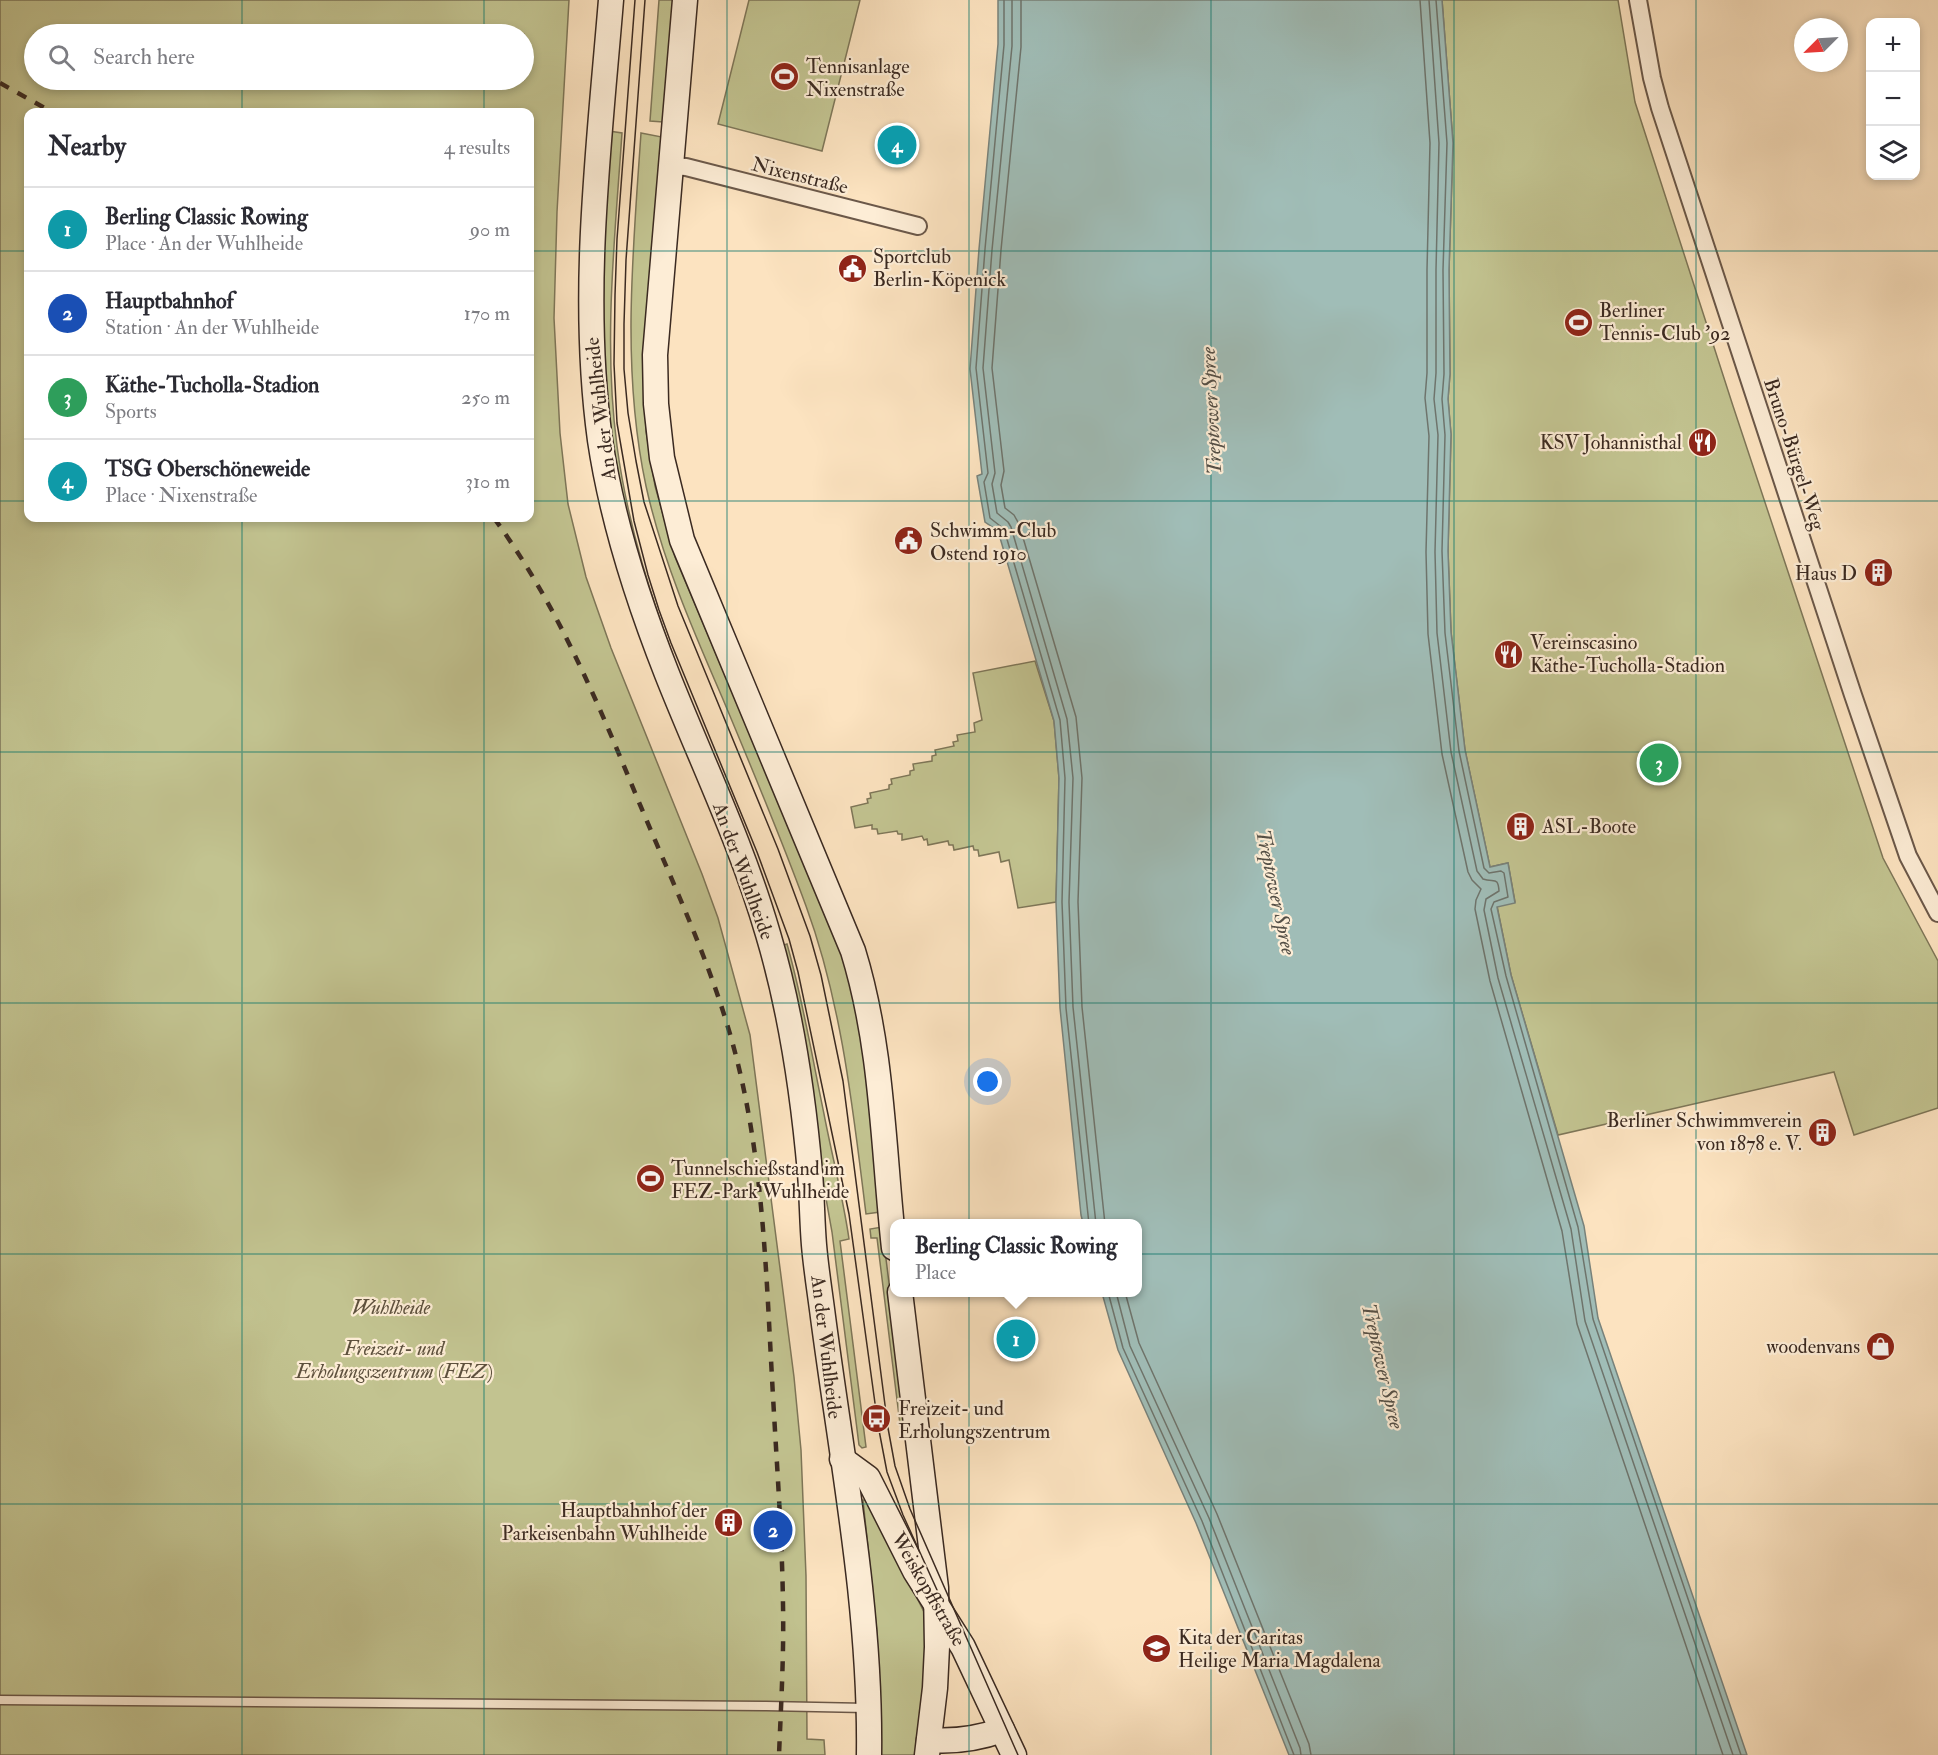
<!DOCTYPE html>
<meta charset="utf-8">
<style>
:root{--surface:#fff;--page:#f2f2f3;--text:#2b2b33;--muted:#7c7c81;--line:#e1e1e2;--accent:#8f2418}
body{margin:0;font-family:"IM FELL Double Pica",serif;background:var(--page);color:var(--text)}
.controls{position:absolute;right:18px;top:18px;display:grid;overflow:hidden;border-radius:12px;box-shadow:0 3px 9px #0003}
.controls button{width:54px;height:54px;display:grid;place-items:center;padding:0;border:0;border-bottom:2px solid var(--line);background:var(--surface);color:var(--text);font:30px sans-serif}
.compass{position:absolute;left:1794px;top:18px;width:54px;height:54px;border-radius:50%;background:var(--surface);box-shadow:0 3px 9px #0003;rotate:246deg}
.you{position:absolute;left:988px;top:1082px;width:21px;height:21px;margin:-15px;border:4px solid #fff;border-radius:50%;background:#1a73e8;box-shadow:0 0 0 9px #1a73e833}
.badge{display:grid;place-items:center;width:39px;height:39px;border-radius:50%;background:var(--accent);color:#fff;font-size:20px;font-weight:700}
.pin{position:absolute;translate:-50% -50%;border:3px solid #fff;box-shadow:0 2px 6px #0006}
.popup{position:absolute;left:890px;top:1219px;width:252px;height:78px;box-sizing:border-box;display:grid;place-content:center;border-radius:12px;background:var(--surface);filter:drop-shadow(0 2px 4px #0005);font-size:20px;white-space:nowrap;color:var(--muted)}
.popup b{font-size:22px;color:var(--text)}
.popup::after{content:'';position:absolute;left:50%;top:100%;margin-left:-12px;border:12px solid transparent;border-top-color:var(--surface)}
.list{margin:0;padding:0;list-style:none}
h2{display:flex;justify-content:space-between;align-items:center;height:78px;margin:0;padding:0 24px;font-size:26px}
h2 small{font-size:20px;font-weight:400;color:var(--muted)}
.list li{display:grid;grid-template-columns:39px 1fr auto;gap:18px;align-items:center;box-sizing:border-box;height:84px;padding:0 24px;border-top:2px solid var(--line)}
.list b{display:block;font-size:22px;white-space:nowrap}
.list p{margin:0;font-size:20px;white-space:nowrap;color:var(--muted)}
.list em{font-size:20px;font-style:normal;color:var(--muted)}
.icon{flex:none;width:33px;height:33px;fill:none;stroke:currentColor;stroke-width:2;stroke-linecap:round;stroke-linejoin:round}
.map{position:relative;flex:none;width:1938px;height:1755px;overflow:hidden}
.search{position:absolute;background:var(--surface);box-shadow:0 3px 9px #0003;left:24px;top:24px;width:510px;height:66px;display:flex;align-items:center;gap:15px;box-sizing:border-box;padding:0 21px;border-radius:33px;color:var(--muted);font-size:22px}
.panel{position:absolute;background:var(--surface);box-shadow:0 3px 9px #0003;left:24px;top:108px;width:510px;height:414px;border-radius:12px}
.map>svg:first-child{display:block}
.green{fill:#c2c390;stroke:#7e7658;stroke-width:1.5;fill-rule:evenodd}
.water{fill:#a0bdb7;stroke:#78827b;stroke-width:1.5}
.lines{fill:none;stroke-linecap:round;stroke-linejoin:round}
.shore{stroke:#6e746c;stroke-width:1.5}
.lane-casing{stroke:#6b5849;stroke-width:11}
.street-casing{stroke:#6b5849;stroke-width:20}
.secondary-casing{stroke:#3b2a21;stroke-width:27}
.lane{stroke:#fdedd6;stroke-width:8}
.street{stroke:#fdedd6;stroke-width:16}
.secondary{stroke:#fdedd6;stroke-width:24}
.tram{stroke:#3b2a21;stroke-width:1.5}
.rail{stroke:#3b2a21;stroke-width:4.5;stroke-dasharray:10 10;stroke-linecap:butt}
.grid{fill:none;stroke:#0f766e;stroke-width:1.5;stroke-opacity:0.55}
.labels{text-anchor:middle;stroke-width:4.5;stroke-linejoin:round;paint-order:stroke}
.poi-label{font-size:20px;fill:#3b2a21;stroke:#fdedd6;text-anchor:start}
.street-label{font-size:20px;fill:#3b2a21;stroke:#fdedd6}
.park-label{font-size:20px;font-style:italic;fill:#5d503d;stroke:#fdedd6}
.water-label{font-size:21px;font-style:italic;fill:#544f46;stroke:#fdedd6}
</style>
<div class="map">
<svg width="1938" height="1755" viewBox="0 0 1938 1755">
<rect width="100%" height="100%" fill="#fce3c0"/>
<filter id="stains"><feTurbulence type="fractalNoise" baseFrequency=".00333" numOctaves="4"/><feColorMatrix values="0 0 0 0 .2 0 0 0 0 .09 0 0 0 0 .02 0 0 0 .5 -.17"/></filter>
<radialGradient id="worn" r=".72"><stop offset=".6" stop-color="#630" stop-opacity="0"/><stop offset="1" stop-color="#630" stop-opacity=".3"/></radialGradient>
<!-- green -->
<g class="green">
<path d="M0,0H569L557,212L554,318L560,433L568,504L586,577L611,648L702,874L718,918L750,1035L794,1377L801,1450L806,1576L807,1739L824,1740L825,1755H0ZM34,34H524V80H34ZM28,112H530V518H28Z"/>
<polygon points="659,0 674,0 663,122 650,121"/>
<polygon points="749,0 860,0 822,151 718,124"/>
<polygon points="1442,0 1618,0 1635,102 1733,406 1883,858 1938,961 1938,1108 1854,1135 1834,1072 1558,1135 1511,975 1497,906 1515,902 1508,863 1490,867 1465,750 1451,632 1448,551 1451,435 1448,399 1450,374 1449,270 1453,143"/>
<path d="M609,131L622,133C615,237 603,342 617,446C636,589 700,722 754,854L751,856L660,630L616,480L600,335Z"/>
<path d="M641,133L662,137L643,353L646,431L655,486L675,557L841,949L858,1010L876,1154L880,1212L866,1214C853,1110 842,1004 806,906C780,835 751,766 722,697C692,628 662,559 646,486C621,369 633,251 641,133Z"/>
<polygon points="1035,661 1054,721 1059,778 1056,902 1018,908 1009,860 1001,862 999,852 979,856 978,850 974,850 973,846 954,850 953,845 949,845 948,841 928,845 927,839 924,840 922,836 902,840 902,834 898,834 897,831 878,834 877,829 872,829 872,825 855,828 851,807 868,803 867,799 871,798 870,793 889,789 889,785 892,784 891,779 910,775 910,771 914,770 913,764 932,761 932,756 936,755 935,750 954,746 953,742 958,741 957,735 975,732 974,723 982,720 973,673"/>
<path d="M787,944C803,1000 812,1057 824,1114C832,1156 843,1197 849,1239L840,1241L866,1447L862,1448L859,1445L832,1232L781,946Z"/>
<polygon points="882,1227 909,1442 906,1442 904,1433 901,1432 877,1238 871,1238 870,1229"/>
<polygon points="863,1500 866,1500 870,1504 925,1614 925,1665 916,1755 879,1755 877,1633"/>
</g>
<!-- water -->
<polygon class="water" points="998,0 1442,0 1453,143 1449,270 1450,374 1448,399 1451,434 1448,551 1451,632 1465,750 1490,867 1508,863 1515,903 1497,907 1511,975 1584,1226 1598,1318 1747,1755 1289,1755 1196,1523 1118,1350 1102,1293 1138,1292 1138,1224 1083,1223 1081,1215 1060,1008 1056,902 1059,778 1054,721 998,531 985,522 977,476 982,474 970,369 979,249 998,44"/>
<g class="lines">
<!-- shore -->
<g class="shore">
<polyline points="1004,0 1004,45 985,249 976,368 988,473 984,482 990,518 1004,529 1060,720 1065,778 1062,902 1066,1008 1089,1224"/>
<polyline points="1012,0 1012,46 992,250 983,368 995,473 992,484 997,513 1008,522 1011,527 1067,719 1073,778 1069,902 1073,1007 1096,1224"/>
<polyline points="1021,0 1021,47 1001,250 992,368 1004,471 1001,485 1005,508 1014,515 1019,524 1076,717 1082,778 1078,902 1082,1007 1105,1224"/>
<polyline points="1420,0 1430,143 1427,270 1427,373 1425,398 1429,436 1426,552 1428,634 1442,754 1468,872 1472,880 1481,889 1476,900 1475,909 1490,981 1562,1231 1577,1324 1723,1755"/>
<path d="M1429,0L1439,143L1436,270V373L1434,399L1438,435L1435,552L1437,633L1451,752L1477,871L1483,879C1494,883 1498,876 1499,891L1486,899L1484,910L1498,978L1571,1229L1585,1321L1733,1755"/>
<polyline points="1436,0 1447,143 1443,270 1444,374 1442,399 1445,435 1442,551 1445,633 1459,751 1484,868 1489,873 1501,871 1504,873 1508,897 1494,902 1491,909 1506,976 1578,1227 1593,1319 1741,1755"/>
<polyline points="1108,1292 1123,1348 1202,1521 1294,1755"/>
<polyline points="1116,1292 1130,1346 1209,1518 1300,1748 1301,1755"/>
<polyline points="1125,1292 1139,1343 1217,1514 1309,1744 1311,1755"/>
</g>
<defs>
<polyline id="lane" points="0,1700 766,1706 866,1708"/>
<g id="street">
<polyline points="1638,0 1652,78 1660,108 1853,695 1908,856 1938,913"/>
<polyline points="670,166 686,167 918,226"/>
</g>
<g id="secondary">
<path d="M611,0C599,147 580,294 600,440C612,521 637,598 667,674C701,760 742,844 768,934C791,1011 803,1093 810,1173C812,1197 812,1221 814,1245C816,1269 820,1293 823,1317C842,1462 871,1608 869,1755"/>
<path d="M685,0L655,355L656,404L662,458L682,540L853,951C883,1048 883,1149 894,1248"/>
<polyline points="900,1292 936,1588 937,1647 935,1688 927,1755"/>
<polyline points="842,1459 868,1478 915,1571 963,1647 1014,1755"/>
<path d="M929,1740C955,1742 977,1739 1002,1730"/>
</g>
</defs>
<!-- lane casing -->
<use href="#lane" class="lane-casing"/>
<!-- street casing -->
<use href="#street" class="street-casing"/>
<!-- secondary casing -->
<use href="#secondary" class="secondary-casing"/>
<!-- lane -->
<use href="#lane" class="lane"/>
<!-- street -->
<use href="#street" class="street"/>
<!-- secondary -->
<use href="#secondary" class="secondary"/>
<!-- tram -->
<g class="tram">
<polyline points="635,0 617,239 615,295 614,364 617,423 634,521 648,575 659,610 671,643 757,852 789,939 798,972 849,1214 878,1425 887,1472 903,1515 942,1601"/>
<polyline points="645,0 626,260 624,324 624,369 628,413 636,461 644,502 678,606 778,849 810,936 821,975 843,1081 888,1428 895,1466 910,1509 1018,1755"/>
</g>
<!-- rail -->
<g class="rail">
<polyline points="0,83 52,112"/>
<path d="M494,518C556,603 596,698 636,795C671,880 713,966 736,1056C763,1161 766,1270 772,1378C776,1454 782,1530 783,1605C784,1655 781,1705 779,1755"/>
</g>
</g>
<!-- grid -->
<path class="grid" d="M242,0V34M484,0V34M727,0V1755M969,0V1755M1211,0V1755M1454,0V1755M1696,0V1755M242,80V112M484,80V112M0,251H28M530,251H1938M0,501H28M530,501H1938M242,518V1755M484,518V1755M0,752H1938M0,1003H1938M0,1254H1938M0,1504H1938"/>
<!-- icons -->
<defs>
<symbol id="stadium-disc" viewBox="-11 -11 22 22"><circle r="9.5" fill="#8f2418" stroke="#fdedd6"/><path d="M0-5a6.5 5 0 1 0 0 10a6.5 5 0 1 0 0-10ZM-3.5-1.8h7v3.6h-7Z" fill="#fff"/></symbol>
<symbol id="civic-disc" viewBox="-11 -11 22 22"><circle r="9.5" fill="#8f2418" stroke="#fdedd6"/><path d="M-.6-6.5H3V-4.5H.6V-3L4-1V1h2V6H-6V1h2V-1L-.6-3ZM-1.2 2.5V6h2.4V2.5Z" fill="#fff"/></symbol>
<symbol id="restaurant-disc" viewBox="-11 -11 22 22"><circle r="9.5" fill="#8f2418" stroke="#fdedd6"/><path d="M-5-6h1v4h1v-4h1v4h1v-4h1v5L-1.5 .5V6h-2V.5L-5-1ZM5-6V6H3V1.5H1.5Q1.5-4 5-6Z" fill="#fff"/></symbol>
<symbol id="building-disc" viewBox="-11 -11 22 22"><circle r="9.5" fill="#8f2418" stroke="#fdedd6"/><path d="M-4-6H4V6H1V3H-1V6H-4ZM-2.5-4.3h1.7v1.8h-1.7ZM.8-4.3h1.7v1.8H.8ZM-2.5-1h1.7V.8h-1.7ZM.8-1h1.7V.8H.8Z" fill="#fff"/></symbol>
<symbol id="shop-disc" viewBox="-11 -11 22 22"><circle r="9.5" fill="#8f2418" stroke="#fdedd6"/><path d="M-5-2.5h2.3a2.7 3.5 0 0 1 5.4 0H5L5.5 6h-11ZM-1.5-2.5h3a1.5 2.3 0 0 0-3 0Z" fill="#fff"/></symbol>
<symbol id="bus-disc" viewBox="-11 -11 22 22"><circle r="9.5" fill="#8f2418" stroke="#fdedd6"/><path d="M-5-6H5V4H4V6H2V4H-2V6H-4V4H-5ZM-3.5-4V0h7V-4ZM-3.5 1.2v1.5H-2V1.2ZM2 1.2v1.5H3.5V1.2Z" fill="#fff"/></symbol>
<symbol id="school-disc" viewBox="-11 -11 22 22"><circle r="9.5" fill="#8f2418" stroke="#fdedd6"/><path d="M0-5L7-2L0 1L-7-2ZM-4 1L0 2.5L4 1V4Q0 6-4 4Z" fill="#fff"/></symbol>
</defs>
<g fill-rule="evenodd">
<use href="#stadium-disc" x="768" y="60" width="33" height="33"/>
<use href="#civic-disc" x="836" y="252" width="33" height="33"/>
<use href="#stadium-disc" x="1562" y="306" width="33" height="33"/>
<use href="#restaurant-disc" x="1686" y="426" width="33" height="33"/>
<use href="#civic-disc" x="892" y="524" width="33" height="33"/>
<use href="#building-disc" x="1862" y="556" width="33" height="33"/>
<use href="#restaurant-disc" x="1492" y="638" width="33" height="33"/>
<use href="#building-disc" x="1504" y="810" width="33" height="33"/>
<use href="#building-disc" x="1806" y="1116" width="33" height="33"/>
<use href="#stadium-disc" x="634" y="1162" width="33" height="33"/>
<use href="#shop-disc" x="1864" y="1330" width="33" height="33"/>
<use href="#bus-disc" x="860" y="1402" width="33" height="33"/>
<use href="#building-disc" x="712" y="1506" width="33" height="33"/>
<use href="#school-disc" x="1140" y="1632" width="33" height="33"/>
</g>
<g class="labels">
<!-- poi labels -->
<g class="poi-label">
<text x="806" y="73">Tennisanlage<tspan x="806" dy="23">Nixenstraße</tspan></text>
<text x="873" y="263">Sportclub<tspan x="873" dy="23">Berlin-Köpenick</tspan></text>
<text x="1599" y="317">Berliner<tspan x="1599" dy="23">Tennis-Club '92</tspan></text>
<text x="1682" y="449" text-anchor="end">KSV Johannisthal</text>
<text x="930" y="537">Schwimm-Club<tspan x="930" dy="23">Ostend 1910</tspan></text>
<text x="1857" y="580" text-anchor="end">Haus D</text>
<text x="1530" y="649">Vereinscasino<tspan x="1530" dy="23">Käthe-Tucholla-Stadion</tspan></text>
<text x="1542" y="833">ASL-Boote</text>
<text x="1802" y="1127" text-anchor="end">Berliner Schwimmverein<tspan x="1802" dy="23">von 1878 e. V.</tspan></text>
<text x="671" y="1175">Tunnelschießstand im<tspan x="671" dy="23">FEZ-Park Wuhlheide</tspan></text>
<text x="1860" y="1353" text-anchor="end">woodenvans</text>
<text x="898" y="1415">Freizeit- und<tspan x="898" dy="23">Erholungszentrum</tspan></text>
<text x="707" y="1517" text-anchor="end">Hauptbahnhof der<tspan x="707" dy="23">Parkeisenbahn Wuhlheide</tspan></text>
<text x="1178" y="1644">Kita der Caritas<tspan x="1178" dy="23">Heilige Maria Magdalena</tspan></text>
</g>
<!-- street labels -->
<g class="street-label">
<text transform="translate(800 175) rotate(14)" y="7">Nixenstraße</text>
<text transform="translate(600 409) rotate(-97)" y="7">An der Wuhlheide</text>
<text transform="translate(1795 454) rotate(72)" y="7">Bruno-Bürgel-Weg</text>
<text transform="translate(744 871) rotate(70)" y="7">An der Wuhlheide</text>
<text transform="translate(827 1347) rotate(83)" y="7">An der Wuhlheide</text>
<text transform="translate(929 1589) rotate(60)" y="7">Weiskopffstraße</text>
</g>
<!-- park labels -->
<g class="park-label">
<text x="391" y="1314">Wuhlheide</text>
<text x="394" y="1355">Freizeit- und<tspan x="394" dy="23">Erholungszentrum (FEZ)</tspan></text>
</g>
<!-- water labels -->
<g class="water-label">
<text transform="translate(1211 411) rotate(-93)" y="7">Treptower Spree</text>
<text transform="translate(1276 892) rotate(78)" y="7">Treptower Spree</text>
<text transform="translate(1383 1366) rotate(77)" y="7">Treptower Spree</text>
</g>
</g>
<rect width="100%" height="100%" filter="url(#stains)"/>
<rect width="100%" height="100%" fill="url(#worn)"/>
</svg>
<div class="controls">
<button>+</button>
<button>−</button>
<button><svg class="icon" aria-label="layers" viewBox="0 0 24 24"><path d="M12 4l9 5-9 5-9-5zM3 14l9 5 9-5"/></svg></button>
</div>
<svg class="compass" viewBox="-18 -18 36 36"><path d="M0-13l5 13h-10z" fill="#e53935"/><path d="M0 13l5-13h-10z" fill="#7c7c81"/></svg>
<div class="you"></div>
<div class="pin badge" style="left:1016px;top:1339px;background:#0f9aa8">1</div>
<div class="popup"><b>Berling Classic Rowing</b>Place</div>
<div class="pin badge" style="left:773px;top:1530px;background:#1a4fb4">2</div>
<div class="pin badge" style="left:1659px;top:763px;background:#2e9e5b">3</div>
<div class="pin badge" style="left:897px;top:145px;background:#0f9aa8">4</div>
<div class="search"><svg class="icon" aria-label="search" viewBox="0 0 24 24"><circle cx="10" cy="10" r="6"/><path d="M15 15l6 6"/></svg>Search here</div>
<section class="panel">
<h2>Nearby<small>4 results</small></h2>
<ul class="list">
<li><span class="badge" style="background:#0f9aa8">1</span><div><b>Berling Classic Rowing</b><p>Place · An der Wuhlheide</p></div><em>90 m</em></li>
<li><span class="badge" style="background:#1a4fb4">2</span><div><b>Hauptbahnhof</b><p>Station · An der Wuhlheide</p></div><em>170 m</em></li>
<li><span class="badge" style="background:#2e9e5b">3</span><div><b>Käthe-Tucholla-Stadion</b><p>Sports</p></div><em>250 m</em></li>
<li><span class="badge" style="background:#0f9aa8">4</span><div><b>TSG Oberschöneweide</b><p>Place · Nixenstraße</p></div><em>310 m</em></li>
</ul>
</section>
</div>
